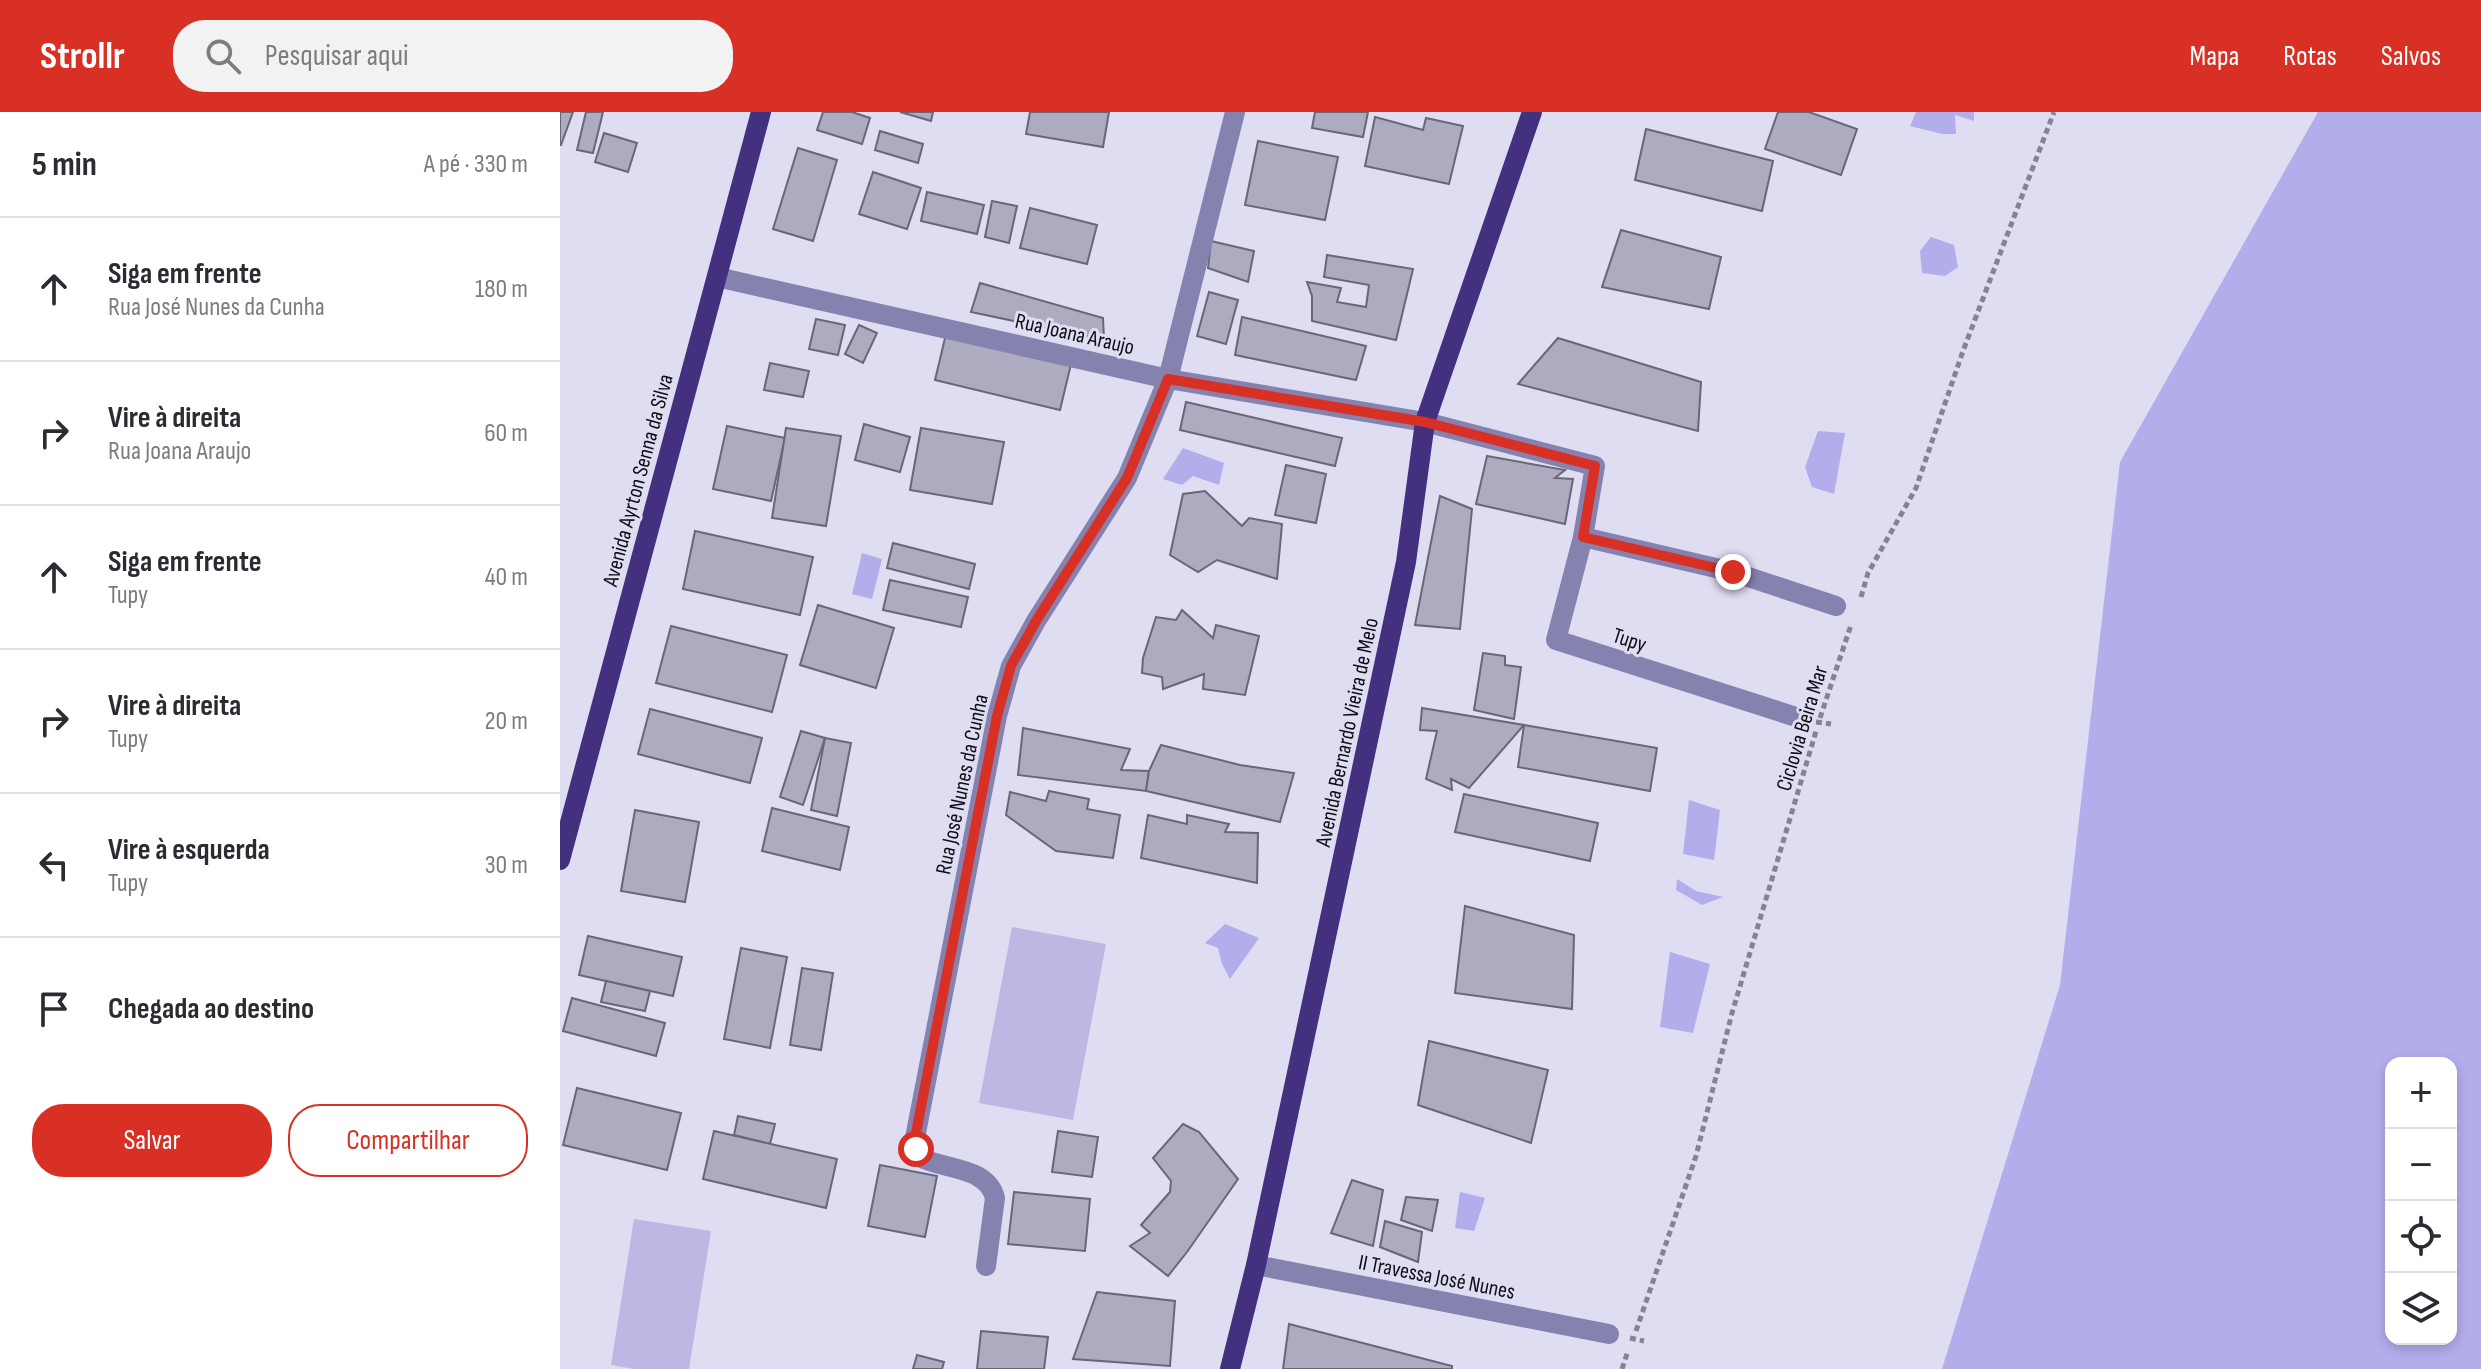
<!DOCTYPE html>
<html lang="pt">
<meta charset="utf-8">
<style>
:root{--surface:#fff;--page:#f2f2f3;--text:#2b2b33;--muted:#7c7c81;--line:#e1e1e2;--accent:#d93025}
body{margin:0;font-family:"Sofia Sans Condensed",sans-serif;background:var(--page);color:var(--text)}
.controls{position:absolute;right:24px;bottom:24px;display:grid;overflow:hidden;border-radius:16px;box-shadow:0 4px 12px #0003}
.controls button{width:72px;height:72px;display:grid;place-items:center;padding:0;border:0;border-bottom:2px solid var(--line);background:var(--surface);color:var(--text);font:40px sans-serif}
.stop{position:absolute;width:24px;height:24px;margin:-18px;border:6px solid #d93025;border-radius:50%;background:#fff}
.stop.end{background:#d93025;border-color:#fff;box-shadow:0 2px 8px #0008}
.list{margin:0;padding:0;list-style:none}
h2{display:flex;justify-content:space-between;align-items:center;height:104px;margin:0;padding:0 32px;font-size:34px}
h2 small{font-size:26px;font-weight:400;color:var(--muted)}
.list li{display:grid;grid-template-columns:52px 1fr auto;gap:24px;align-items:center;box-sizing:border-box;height:144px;padding:0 32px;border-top:2px solid var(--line)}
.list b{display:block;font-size:30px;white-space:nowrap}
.list p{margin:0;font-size:26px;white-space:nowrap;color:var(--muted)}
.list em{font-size:26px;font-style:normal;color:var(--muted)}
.actions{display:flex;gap:16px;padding:24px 32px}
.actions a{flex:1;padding:18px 0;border:2px solid var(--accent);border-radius:32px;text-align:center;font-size:28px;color:var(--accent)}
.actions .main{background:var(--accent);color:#fff}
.icon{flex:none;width:44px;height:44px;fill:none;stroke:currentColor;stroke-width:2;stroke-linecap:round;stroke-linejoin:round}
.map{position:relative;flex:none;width:1921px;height:1257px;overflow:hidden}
header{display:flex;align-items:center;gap:48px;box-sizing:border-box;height:112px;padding:0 40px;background:var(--accent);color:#fff}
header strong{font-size:38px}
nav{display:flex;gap:44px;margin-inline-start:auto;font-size:28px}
.search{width:560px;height:72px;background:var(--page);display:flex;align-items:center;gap:20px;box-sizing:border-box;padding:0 28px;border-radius:32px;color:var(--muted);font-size:30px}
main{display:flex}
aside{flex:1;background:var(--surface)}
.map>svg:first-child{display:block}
.green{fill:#bcb8e3}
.water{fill:#b3adec;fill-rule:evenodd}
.building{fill:#adabbf;stroke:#686778;stroke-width:2}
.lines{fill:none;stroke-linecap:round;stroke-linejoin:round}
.path{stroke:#848391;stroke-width:5;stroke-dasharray:6 4;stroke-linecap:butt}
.street{stroke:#8682af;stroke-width:20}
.primary{stroke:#433180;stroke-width:20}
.route{stroke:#d93025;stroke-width:10}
.labels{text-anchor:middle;stroke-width:6;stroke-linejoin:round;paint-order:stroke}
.street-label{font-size:22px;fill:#0e0d13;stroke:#deddf1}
</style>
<header>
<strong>Strollr</strong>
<div class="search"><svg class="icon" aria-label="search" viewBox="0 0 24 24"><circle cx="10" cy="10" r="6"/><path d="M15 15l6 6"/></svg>Pesquisar aqui</div>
<nav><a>Mapa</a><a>Rotas</a><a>Salvos</a></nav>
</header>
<main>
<aside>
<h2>5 min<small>A pé · 330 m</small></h2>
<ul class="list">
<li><svg class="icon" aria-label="ahead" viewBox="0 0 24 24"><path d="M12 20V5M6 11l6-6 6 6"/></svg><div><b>Siga em frente</b><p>Rua José Nunes da Cunha</p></div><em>180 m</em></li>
<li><svg class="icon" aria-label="right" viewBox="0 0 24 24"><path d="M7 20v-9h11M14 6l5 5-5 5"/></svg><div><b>Vire à direita</b><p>Rua Joana Araujo</p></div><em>60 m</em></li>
<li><svg class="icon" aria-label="ahead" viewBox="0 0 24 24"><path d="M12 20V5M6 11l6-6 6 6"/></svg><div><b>Siga em frente</b><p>Tupy</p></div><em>40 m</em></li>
<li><svg class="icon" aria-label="right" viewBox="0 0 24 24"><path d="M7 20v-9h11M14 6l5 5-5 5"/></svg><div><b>Vire à direita</b><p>Tupy</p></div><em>20 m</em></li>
<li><svg class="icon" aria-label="left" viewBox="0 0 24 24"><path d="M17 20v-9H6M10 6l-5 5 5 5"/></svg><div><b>Vire à esquerda</b><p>Tupy</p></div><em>30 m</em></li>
<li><svg class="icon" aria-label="arrive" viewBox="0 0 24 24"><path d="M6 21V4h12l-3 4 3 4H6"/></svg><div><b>Chegada ao destino</b></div></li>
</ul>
<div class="actions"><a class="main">Salvar</a><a>Compartilhar</a></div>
</aside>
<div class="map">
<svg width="1921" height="1257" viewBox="0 0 1921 1257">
<rect width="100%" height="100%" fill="#deddf1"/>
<!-- green -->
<g class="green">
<polygon points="452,815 546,832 513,1008 419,991"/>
<polygon points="74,1107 151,1119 129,1257 74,1257 51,1253"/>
</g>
<!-- water -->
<g class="water">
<polygon points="1356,0 1414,0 1414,9 1395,3 1396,22 1382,22 1350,14"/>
<path d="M1758,0H1921V1257H1382L1500,873L1560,350ZM1831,951H1891V1227H1831Z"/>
<polygon points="1371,125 1394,133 1398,155 1385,164 1362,161 1360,139"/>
<polygon points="1258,319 1285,321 1274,382 1252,375 1245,355"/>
<polygon points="623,336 664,351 659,373 633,364 622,373 603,367"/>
<polygon points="302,441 322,447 312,487 292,482"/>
<polygon points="1129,688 1160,698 1154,748 1123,742"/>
<polygon points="1117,767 1136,779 1163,785 1142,793 1116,778"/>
<polygon points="665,812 699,826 670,867 662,852 658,836 645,831"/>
<polygon points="1110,840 1150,852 1133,921 1100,915"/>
<polygon points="900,1080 925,1086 914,1119 895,1116"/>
</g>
<!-- building -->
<g class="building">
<polygon points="0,0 13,0 1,33 0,33"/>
<polygon points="26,0 43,0 33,41 17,38"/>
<polygon points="263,0 292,0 310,6 302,32 257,18"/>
<polygon points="340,0 373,0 371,9"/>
<polygon points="470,0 549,0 543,35 466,22"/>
<polygon points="755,0 808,0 803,25 752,16"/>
<polygon points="1218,0 1249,0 1297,17 1281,63 1205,37"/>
<polygon points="815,5 863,18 866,6 903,14 889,72 805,54"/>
<polygon points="1086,17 1213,49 1202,99 1075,68"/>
<polygon points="320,19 363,32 358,51 315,38"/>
<polygon points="44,21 77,31 68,60 35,50"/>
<polygon points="698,29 778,45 765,108 685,93"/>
<polygon points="238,36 277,48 253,129 213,117"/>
<polygon points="313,60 361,76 347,117 299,102"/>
<polygon points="367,80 424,93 417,122 361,109"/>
<polygon points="432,89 457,94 449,131 425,125"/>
<polygon points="470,96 537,113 527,152 460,136"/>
<polygon points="1061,118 1161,145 1149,197 1042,175"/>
<polygon points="651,129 694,139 688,170 648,156"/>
<polygon points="767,143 853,157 836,228 752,209 752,184 747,170 781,176 777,190 806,195 809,173 764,165"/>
<polygon points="420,171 543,206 544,228 411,200"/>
<polygon points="649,180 678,188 666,232 637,224"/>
<polygon points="682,205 806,234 796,268 675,243"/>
<polygon points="256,207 285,213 278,243 249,237"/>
<polygon points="299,213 317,221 303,251 285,242"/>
<polygon points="386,222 511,252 500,298 375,268"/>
<polygon points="998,226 1141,270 1138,319 958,272"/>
<polygon points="210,251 249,259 243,285 204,278"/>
<polygon points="626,290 782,326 775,354 620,318"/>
<polygon points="304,312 350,325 340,360 295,348"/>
<polygon points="167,314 225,326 211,389 153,377"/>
<polygon points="226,316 281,324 266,414 212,406"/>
<polygon points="361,316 444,330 432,392 350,378"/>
<polygon points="927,344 1005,358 995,366 1013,367 1005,412 916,392"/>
<polygon points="726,353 766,362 756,411 715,403"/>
<polygon points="645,379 682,414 689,406 722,412 717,467 657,448 638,460 610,443 623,382"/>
<polygon points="880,384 912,397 900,517 855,513"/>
<polygon points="135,419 253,445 240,503 123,477"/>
<polygon points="333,431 415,452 409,477 327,456"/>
<polygon points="330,468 408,485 401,515 323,498"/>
<polygon points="258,493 334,516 316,576 240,553"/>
<polygon points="622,498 653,526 656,513 699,524 685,583 643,577 644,562 603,577 602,565 582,561 583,546 596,505 616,508"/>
<polygon points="111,514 227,543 212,600 96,571"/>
<polygon points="923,541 945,544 945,553 961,555 954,607 914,598"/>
<polygon points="862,596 964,613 909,676 891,667 892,678 866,667 877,619 860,618"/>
<polygon points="90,597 202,626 190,671 78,642"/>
<polygon points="964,613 1097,636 1090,679 958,655"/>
<polygon points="463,616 570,637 561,658 589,659 586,679 458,663"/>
<polygon points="241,619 265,626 243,693 220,685"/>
<polygon points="265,626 291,631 277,704 251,698"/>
<polygon points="601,633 680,653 734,661 720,710 586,679 589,659"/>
<polygon points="489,679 529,687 527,697 560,703 553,746 496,739 446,703 450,680 486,689"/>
<polygon points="904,682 1038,711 1030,749 895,720"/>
<polygon points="212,696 289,715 280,758 202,739"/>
<polygon points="75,698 139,710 125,790 61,779"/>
<polygon points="588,703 627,712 627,703 669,712 665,720 698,721 697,771 581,746"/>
<polygon points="905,794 1014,823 1012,897 895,881"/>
<polygon points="28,824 122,845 113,884 19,863"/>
<polygon points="181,836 227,845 210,936 164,927"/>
<polygon points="242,856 273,861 261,938 230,933"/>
<polygon points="46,869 90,879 85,899 41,890"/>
<polygon points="12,886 105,911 96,944 3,919"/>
<polygon points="869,929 988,958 971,1031 858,993"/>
<polygon points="17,976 121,1001 107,1058 3,1033"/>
<polygon points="178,1004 215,1012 210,1032 174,1023"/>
<polygon points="623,1012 639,1020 678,1067 627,1140 608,1164 570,1134 590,1121 581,1113 610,1080 611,1069 593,1046"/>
<polygon points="154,1019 277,1047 266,1096 143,1067"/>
<polygon points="498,1019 538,1025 532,1065 492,1060"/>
<polygon points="320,1053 377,1064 365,1125 308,1114"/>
<polygon points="792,1068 823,1078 813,1134 771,1121"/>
<polygon points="454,1080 530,1087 525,1139 448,1132"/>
<polygon points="846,1085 878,1088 872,1119 841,1108"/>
<polygon points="825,1109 862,1120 858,1150 820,1135"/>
<polygon points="537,1180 615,1189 610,1254 513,1247"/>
<polygon points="729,1212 892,1254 892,1257 723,1257"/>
<polygon points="421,1219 488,1225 484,1257 417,1257"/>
<polygon points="357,1243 384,1250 382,1257 353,1257"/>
</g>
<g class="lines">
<!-- path -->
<g class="path">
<polyline points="1301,485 1308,461 1356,376 1403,239 1494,0"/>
<polyline points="1260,606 1291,513"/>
<polyline points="1256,610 1271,612"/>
<polyline points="1076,1219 1136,1044 1172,901 1257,616"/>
<polyline points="1070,1226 1084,1229"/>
<polyline points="1062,1257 1068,1239"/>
</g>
<!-- street -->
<g class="street">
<polyline points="157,165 608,267 865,310 1035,354 1023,425 996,528 1233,604"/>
<polyline points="1023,425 1173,460 1276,494"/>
<polyline points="696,1153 1049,1222"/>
<path d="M426,1154L435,1086C427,1054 384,1058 359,1045L355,1026L437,604L451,554L476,509L567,366L608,267L675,0"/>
</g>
<!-- primary -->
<g class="primary">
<polyline points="0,748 201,0"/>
<polyline points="670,1257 696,1153 846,450 865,310 972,0"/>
</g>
</g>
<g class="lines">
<!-- route -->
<polyline class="route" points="356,1037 355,1026 437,604 451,554 476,509 567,366 608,267 865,310 1035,354 1023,425 1173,460"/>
</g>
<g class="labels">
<!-- street labels -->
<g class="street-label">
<text transform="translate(515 221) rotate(13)" y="8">Rua Joana Araujo</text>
<text transform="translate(77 368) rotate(-75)" y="8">Avenida Ayrton Senna da Silva</text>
<text transform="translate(1070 527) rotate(18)" y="8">Tupy</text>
<text transform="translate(1241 616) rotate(-73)" y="8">Ciclovia Beira Mar</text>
<text transform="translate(786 620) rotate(-78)" y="8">Avenida Bernardo Vieira de Melo</text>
<text transform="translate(401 672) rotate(-78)" y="8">Rua José Nunes da Cunha</text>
<text transform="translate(877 1164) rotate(11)" y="8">II Travessa José Nunes</text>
</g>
</g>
</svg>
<div class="controls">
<button>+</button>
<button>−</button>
<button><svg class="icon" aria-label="locate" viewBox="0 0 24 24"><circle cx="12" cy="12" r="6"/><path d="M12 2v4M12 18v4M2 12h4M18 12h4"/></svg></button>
<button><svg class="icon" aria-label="layers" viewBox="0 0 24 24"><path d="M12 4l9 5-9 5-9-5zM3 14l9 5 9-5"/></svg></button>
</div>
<div class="stop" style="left:356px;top:1037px"></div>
<div class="stop end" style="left:1173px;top:460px"></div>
</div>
</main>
